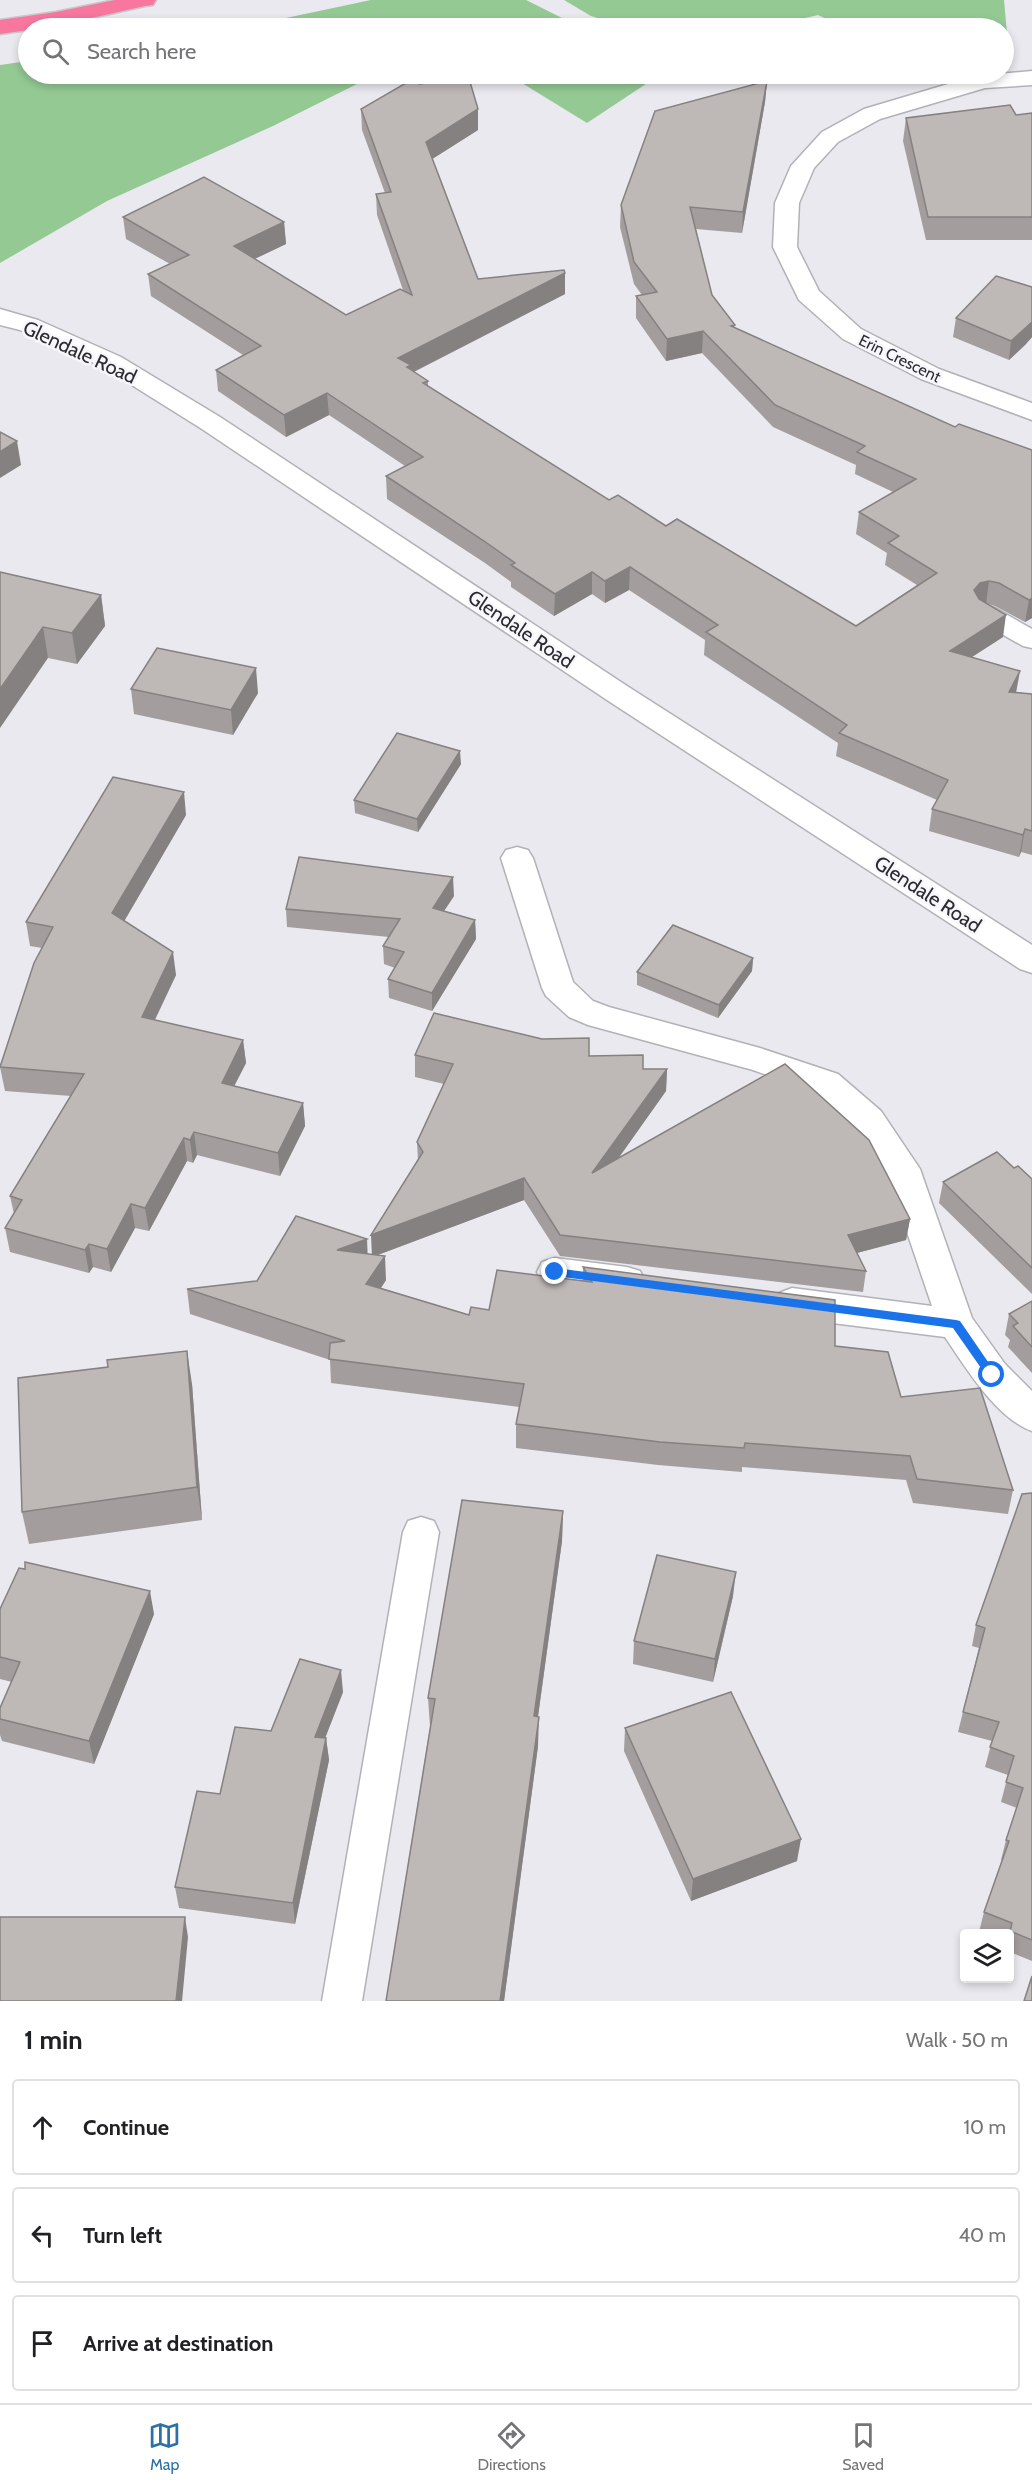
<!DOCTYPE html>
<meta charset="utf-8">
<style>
:root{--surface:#fff;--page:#f6f6f6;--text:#202124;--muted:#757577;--line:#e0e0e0;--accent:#2c71a6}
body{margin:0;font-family:Cabin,sans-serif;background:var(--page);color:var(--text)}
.controls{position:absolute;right:18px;bottom:18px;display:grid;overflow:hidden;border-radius:6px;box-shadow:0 3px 9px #0003}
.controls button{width:54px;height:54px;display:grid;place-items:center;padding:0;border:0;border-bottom:2px solid var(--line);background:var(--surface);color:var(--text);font:30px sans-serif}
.stop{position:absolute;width:18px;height:18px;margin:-14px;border:4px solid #1a73e8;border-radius:50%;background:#fff}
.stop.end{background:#1a73e8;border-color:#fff;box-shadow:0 2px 6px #0008}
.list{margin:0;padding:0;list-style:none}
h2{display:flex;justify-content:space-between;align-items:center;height:78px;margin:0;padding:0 24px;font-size:26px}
h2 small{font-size:20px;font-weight:400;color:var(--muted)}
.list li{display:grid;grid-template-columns:39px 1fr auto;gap:18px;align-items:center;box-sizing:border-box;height:96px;margin:0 12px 12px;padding:0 12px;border:2px solid var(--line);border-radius:6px}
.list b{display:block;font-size:22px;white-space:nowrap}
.list em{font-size:20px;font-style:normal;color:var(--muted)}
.icon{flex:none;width:33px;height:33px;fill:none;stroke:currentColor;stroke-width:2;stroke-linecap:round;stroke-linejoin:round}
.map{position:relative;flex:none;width:1032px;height:2001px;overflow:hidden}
.search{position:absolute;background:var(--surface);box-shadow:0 3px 9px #0003;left:18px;right:18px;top:18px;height:66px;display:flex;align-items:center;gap:15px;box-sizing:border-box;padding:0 21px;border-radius:33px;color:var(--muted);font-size:22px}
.sheet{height:402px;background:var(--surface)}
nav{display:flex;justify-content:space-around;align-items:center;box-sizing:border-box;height:84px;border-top:2px solid var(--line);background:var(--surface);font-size:16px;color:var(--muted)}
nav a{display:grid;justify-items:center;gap:3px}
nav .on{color:var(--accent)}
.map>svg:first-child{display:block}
.forest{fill:#94c994}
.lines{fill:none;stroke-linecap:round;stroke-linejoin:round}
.lane-casing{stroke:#b1b2b7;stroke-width:3}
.street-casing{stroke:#b1b2b7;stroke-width:3}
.highway-casing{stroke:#c8c8c8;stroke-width:3}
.lane{fill:#fff;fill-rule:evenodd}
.street{fill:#fff;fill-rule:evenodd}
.highway{fill:#f8779f;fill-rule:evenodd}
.wall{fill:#a39e9d}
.shaded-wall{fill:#858180}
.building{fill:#beb8b7;stroke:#858180;stroke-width:1.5}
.route{fill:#1a73e8}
.labels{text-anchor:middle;stroke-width:5;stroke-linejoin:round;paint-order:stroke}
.far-street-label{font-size:16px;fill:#2b2b2d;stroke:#f6f7fc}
.street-label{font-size:20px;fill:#2b2b2d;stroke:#f6f7fc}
</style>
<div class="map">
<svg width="1032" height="2001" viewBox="0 0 1032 2001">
<rect width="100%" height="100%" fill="#e9e9ef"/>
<!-- forest -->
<g class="forest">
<polygon points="371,0 526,0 582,28 238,28"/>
<polygon points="564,0 1004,0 1008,44 1004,45 1004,28 846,28 818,15 763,28 632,28 591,16"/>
<polygon points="28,61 28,74 377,74 273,126 107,201 0,263 0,65"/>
<polygon points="507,74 661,74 587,123"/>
</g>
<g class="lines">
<defs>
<g id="lane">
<polygon points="986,606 995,608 1032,629 1032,648 1023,646 977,620 973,614 977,608"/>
<polygon points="421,1517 434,1521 439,1532 362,2001 322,2001 403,1532 408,1521"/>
</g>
<g id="street">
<polygon points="1032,71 1032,85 985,88 880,119 838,142 814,168 799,203 797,247 819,291 861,329 939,369 1032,403 1032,420 921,379 843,339 799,300 773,247 775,203 791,166 822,132 864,109 975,76"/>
<polygon points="0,309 38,320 121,357 220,417 627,686 1032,945 1032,973 1020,969 607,700 202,429 103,367 20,330 0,325"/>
<path d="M517,847L528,850L533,858L573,982L593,1001L609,1007L760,1048L838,1074L881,1111L920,1169L972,1318L1005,1364L1032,1391V1431C996,1418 966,1368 945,1337L792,1318L779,1313L774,1303L779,1293L792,1288L932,1306L887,1173L857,1129L814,1092L753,1070L588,1025L569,1017L546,996L542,988L501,858L506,850Z"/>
<path d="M555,1258L627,1267L640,1271L645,1281L640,1291C616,1299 567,1290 542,1282L537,1272L542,1262Z"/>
</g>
<polygon id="highway" points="115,0 156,0 153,5 145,6 56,26 0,34 0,20 56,12"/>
</defs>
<!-- lane casing -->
<use href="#lane" class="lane-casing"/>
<!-- street casing -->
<use href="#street" class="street-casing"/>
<!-- highway casing -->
<use href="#highway" class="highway-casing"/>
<!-- lane -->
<use href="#lane" class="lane"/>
<!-- street -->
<use href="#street" class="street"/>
<!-- highway -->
<use href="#highway" class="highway"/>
</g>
<!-- wall -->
<g class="wall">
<polygon points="767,81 765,102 742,233 696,229 712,295 735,325 734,327 955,427 1032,450 1032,618 1025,622 995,606 988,604 1003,637 972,657 1016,692 1032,694 1032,855 1021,852 1019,857 929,831 932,809 937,800 836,756 838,743 704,655 705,640 629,590 605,603 592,594 554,616 511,587 511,582 485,563 387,499 386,476 405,466 329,415 286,437 218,391 216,370 243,355 151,296 148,274 170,264 126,239 123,217 284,222 286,244 254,259 346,315 403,290 377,215 376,194 385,193 362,130 361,109 478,130 432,159 478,279 565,294 414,372 428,381 428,386 609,500 666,526 856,626 917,585 885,565 887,553 856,534 859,512 893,492 855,474 856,465 773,427 702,353 666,361 636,318 636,296 642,295 634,284 620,227 621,205"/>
<polygon points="1032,113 1032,240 926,240 903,141 906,118 1016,115"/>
<polygon points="1032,287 1032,337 1025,345 1009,360 953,337 956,318"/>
<polygon points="0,572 101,595 105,626 77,664 48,658"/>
<polygon points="131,689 258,693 233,735 134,714"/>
<polygon points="461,764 418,832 355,813 354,800"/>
<polygon points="186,815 124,921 176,975 155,1020 243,1040 246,1063 234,1086 303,1103 305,1126 280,1176 197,1155 193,1163 187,1161 149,1231 135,1228 111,1272 93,1267 89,1273 10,1252 5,1228 14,1214 10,1196 71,1096 5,1091 0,1067 42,948 30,946 26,922"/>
<polygon points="454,896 444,911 475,920 476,939 432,1011 389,998 388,979 395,968 384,964 383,946 389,937 287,927 286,909"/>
<polygon points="753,958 752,971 718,1018 637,985 637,972"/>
<polygon points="415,1055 589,1056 643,1069 667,1069 666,1091 618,1159 910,1219 906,1240 857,1253 866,1271 863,1292 560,1256 524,1200 378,1255 386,1280 381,1288 469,1315 583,1281 583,1267 835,1346 901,1397 1013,1490 1008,1514 913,1503 906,1480 742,1467 742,1472 658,1465 516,1448 516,1424 519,1407 331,1383 330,1360 190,1314 187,1289 257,1281 368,1254 372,1254 418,1161 417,1142 444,1084 415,1077"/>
<polygon points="1014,1168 1032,1179 1032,1294 939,1203 943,1182"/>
<polygon points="1032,1301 1032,1373 1008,1347 1010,1340 1005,1335 1009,1314"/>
<polygon points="192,1384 202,1520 29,1544 22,1512"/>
<polygon points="1032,1493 1032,1961 1010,1952 1010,1934 984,1934 979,1932 984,1912 1002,1860 1001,1860 1006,1840 1017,1808 1001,1802 1008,1775 985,1767 992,1741 958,1732 979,1648 972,1646 976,1625"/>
<polygon points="563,1511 562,1541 538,1717 538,1746 504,2001 386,2001 430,1727 428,1698"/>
<polygon points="733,1596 713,1682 633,1664 634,1641"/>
<polygon points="0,1609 154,1614 94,1764 2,1741 0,1735 0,1708 12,1682 0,1679"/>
<polygon points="343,1692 325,1738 326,1738 329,1760 295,1924 179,1908 175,1887 220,1794 271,1731"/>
<polygon points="625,1728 797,1861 691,1901 624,1751"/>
</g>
<!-- shaded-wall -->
<g class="shaded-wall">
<polygon points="767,81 765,102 742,233 743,212"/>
<polygon points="478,109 478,130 426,163 426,142"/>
<polygon points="284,222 286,244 236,268 234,246"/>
<polygon points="565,273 565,294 411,373 398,358"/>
<polygon points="1032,322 1032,337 1025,345 1009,360 1011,341"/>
<polygon points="703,331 702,353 666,361 667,339"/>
<polygon points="327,393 329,415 286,437 284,415"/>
<polygon points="17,441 21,465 0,478 0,452"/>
<polygon points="630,567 629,590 605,603 605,581"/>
<polygon points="592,572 592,594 554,616 555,594"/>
<polygon points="989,581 986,604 971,613 974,590 980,583"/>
<polygon points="101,595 105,626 77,664 72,633"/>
<polygon points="1032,598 1032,618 1025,622 1029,600"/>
<polygon points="1006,615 1003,637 947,673 950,651"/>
<polygon points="43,627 48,658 0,728 0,689"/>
<polygon points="256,668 258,693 233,735 231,710"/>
<polygon points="1020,671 1016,693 1009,692"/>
<polygon points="460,751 461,764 418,832 417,819"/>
<polygon points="184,792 186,815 115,937 112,913"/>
<polygon points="1025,829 1021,852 1019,857 1023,835"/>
<polygon points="453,877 454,896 434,926 433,908"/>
<polygon points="475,920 476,939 432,1011 432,993"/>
<polygon points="173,952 176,975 145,1040 142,1017"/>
<polygon points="753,958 752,971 718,1018 719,1005"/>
<polygon points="243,1040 246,1063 224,1106 222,1083"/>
<polygon points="667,1069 666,1091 592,1195 592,1173"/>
<polygon points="303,1103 305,1126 280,1176 278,1153"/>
<polygon points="194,1132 197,1155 193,1163 190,1140"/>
<polygon points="184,1138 187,1161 149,1231 145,1208"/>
<polygon points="524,1178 524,1200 372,1257 371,1235"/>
<polygon points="131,1204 135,1228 111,1272 107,1249"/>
<polygon points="910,1219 906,1240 845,1256 848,1235"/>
<polygon points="367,1239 368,1263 337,1250"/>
<polygon points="89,1244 93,1267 89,1273 85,1250"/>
<polygon points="385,1256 386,1280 368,1308 366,1284"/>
<polygon points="187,1351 192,1384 202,1520 197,1487"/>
<polygon points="563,1511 562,1541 534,1745 534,1716"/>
<polygon points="736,1572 733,1596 713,1682 715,1659"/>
<polygon points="150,1591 154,1614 94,1764 89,1741"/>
<polygon points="341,1670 343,1692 317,1759 315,1737"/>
<polygon points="539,1717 538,1746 504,2001 500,2001"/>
<polygon points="326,1738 329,1760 295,1924 293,1903"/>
<polygon points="801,1839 797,1861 691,1901 693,1879"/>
<polygon points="185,1917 188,1937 182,2001 176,2001"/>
</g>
<!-- building -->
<g class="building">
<polygon points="468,75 478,109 426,142 478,279 564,270 565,273 398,358 411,365 407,367 428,381 423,383 609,500 618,495 666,526 677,519 856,626 937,573 888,543 899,536 859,512 916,479 857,452 865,446 775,405 703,331 667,339 636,296 657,292 634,262 621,205 655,111 767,81 743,212 690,207 712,295 735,325 731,326 955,427 959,424 1032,450 1032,598 1029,600 999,583 989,581 980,583 974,590 979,599 1006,615 950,651 1020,671 1009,692 1032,694 1032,831 1025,829 1023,835 932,809 948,780 839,733 847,725 706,632 718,625 630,567 605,581 592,572 555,594 511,565 515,563 484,541 386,476 423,457 327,393 284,415 216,370 261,346 148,274 189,255 123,217 204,177 284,222 234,246 346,315 400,289 412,295 376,194 391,192 361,109 411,80 420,84"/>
<polygon points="1010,105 1016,115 1032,113 1032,217 928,217 906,118"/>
<polygon points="996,276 1032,287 1032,322 1011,341 956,318"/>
<polygon points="0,432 17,441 0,452"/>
<polygon points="0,572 101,595 72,633 43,627 0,689"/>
<polygon points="157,648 256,668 231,710 131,689"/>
<polygon points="397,733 460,751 417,819 354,800"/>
<polygon points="113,777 184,792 112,913 173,952 142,1017 243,1040 222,1083 303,1103 278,1153 194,1132 190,1140 184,1138 145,1208 131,1204 107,1249 89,1244 85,1250 5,1228 22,1200 10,1196 84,1074 0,1067 34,963 53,927 26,922"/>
<polygon points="299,857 453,877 433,908 475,920 432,993 388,979 404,952 383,946 400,919 286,909"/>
<polygon points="673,925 753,958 719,1005 637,972"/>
<polygon points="434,1013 542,1039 589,1038 589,1056 643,1055 643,1069 667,1069 592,1173 785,1064 869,1140 910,1219 848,1235 866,1271 560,1235 524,1178 371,1235 423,1152 417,1142 453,1064 415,1055"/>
<polygon points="997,1152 1014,1168 1018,1166 1032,1179 1032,1268 943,1182"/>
<polygon points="296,1216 367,1239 337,1250 385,1256 366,1284 469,1315 471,1307 489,1310 497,1270 592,1282 583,1267 835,1300 835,1346 888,1352 901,1397 980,1388 1013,1490 917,1479 910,1456 745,1443 744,1448 660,1442 516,1424 524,1384 329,1359 330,1343 345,1341 187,1289 257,1281"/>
<polygon points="1032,1301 1032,1347 1013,1326 1018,1323 1009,1314"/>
<polygon points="187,1351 197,1487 22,1512 18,1378 108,1367 107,1360"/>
<polygon points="1032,1493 1032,1940 1010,1931 1012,1923 984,1912 1009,1841 1006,1840 1023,1788 1006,1782 1014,1756 990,1747 999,1722 963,1712 985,1628 976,1625 1022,1494"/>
<polygon points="462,1500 563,1511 534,1716 539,1717 500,2001 386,2001 435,1699 428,1698"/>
<polygon points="657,1555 736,1572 715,1659 634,1641"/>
<polygon points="25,1562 150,1591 89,1741 0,1719 0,1708 20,1662 0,1657 0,1609 19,1568 25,1569"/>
<polygon points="300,1659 341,1670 315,1737 326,1738 293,1903 175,1887 197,1791 220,1794 235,1727 271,1731"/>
<polygon points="731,1692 801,1839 693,1879 625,1728"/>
<polygon points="0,1917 185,1917 176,2001 0,2001"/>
<polygon points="1032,1976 1032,2001 1024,2001"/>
</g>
<!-- route -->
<polygon class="route" points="555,1268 956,1320 960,1321 997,1375 995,1378 988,1378 953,1328 555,1276 550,1272"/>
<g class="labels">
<!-- far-street labels -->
<g class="far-street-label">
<text transform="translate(900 358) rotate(26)" y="6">Erin Crescent</text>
</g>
<!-- street labels -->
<g class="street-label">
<text transform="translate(80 352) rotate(25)" y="7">Glendale Road</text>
<text transform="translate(521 629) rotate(34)" y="7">Glendale Road</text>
<text transform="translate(928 894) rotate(33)" y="7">Glendale Road</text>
</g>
</g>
</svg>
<div class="controls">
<button><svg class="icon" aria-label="layers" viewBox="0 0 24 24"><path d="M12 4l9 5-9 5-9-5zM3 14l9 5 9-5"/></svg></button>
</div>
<div class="stop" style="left:992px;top:1375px"></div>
<div class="stop end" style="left:555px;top:1272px"></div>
<div class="search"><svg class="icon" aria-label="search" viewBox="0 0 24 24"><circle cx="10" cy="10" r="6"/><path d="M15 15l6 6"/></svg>Search here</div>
</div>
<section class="sheet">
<h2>1 min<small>Walk · 50 m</small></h2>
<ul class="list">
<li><svg class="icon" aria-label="ahead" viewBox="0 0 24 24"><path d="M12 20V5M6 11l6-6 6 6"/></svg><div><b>Continue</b></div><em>10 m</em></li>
<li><svg class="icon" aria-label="left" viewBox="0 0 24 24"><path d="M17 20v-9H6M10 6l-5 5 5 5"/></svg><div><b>Turn left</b></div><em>40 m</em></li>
<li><svg class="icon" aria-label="arrive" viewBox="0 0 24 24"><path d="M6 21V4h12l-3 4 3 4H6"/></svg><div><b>Arrive at destination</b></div></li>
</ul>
</section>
<nav>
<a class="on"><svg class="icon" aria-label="map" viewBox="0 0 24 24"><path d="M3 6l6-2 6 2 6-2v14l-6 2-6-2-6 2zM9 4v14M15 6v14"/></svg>Map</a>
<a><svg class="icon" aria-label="directions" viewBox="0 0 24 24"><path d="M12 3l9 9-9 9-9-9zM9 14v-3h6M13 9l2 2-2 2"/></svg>Directions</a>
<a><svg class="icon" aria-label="saved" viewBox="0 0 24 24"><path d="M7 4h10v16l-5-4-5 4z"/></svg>Saved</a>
</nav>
